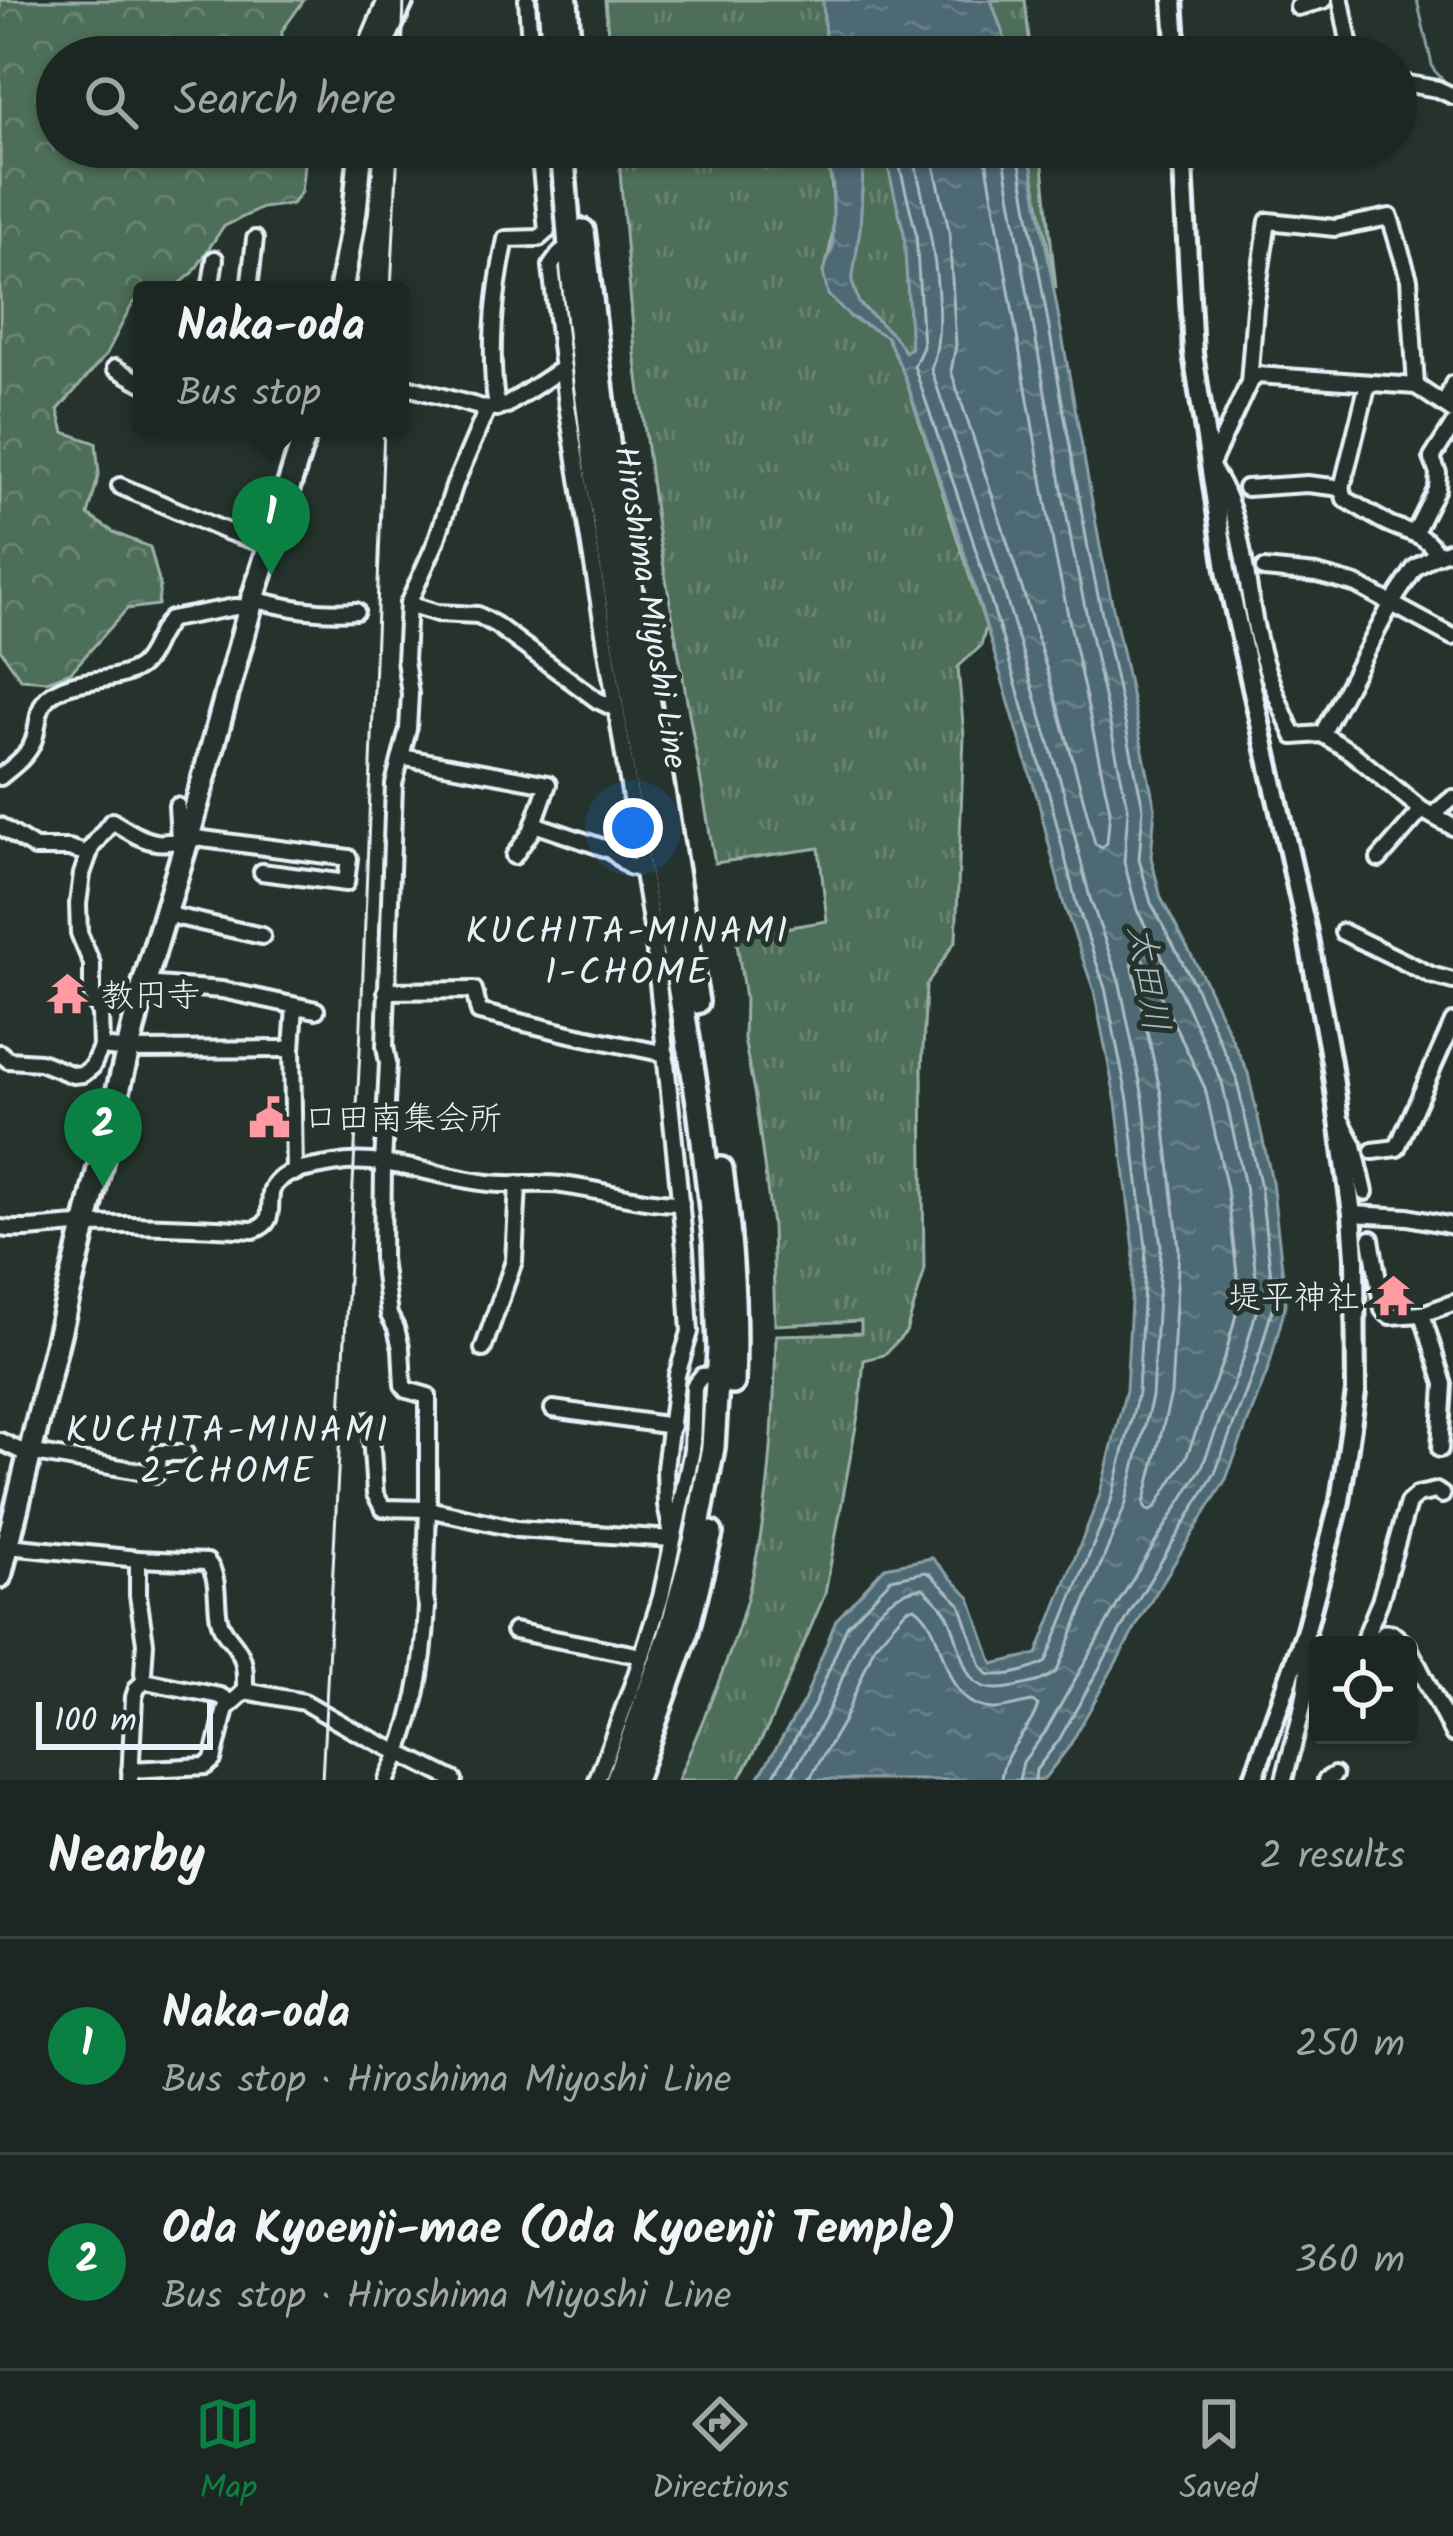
<!DOCTYPE html>
<meta charset="utf-8">
<style>
:root{--surface:#1c2622;--page:#29322f;--text:#f1f3f6;--muted:#a0a5a5;--line:#3a4340;--accent:#0b8043}
body{margin:0;font-family:Kalam,"Klee One",sans-serif;background:var(--page);color:var(--text)}
.controls{position:absolute;right:36px;bottom:36px;display:grid;overflow:hidden;border-radius:12px;box-shadow:0 3px 9px #0004}
.controls button{width:108px;height:108px;display:grid;place-items:center;padding:0;border:0;border-bottom:3px solid var(--line);background:var(--surface);color:var(--text);font:60px sans-serif}
.scale{position:absolute;left:36px;bottom:30px;width:177px;box-sizing:border-box;padding-left:12px;border:6px solid #e8f1f8;border-top:0;font-size:33px;line-height:42px;white-space:nowrap;color:#e8f1f8;-webkit-text-stroke:9px #26332d;paint-order:stroke}
.you{position:absolute;left:633px;top:828px;width:42px;height:42px;margin:-30px;border:9px solid #fff;border-radius:50%;background:#1a73e8;box-shadow:0 0 0 18px #1a73e833}
.badge{display:grid;place-items:center;width:78px;height:78px;border-radius:50%;background:var(--accent);color:#fff;font-size:39px;font-weight:700}
.pin{position:absolute;translate:-50% -99px;filter:drop-shadow(0 3px 6px #0008)}
.pin::after{content:'';position:absolute;top:63px;width:42px;height:36px;background:inherit;clip-path:polygon(0 0,100% 0,50% 100%)}
.popup{position:absolute;left:133px;top:281px;width:276px;height:156px;box-sizing:border-box;display:grid;place-content:center;border-radius:12px;background:var(--surface);filter:drop-shadow(0 3px 9px #0005);font-size:39px;white-space:nowrap;color:var(--muted)}
.popup b{font-size:45px;color:var(--text)}
.popup::after{content:'';position:absolute;left:50%;top:100%;margin-left:-24px;border:24px solid transparent;border-top-color:var(--surface)}
.list{margin:0;padding:0;list-style:none}
h2{display:flex;justify-content:space-between;align-items:center;height:156px;margin:0;padding:0 48px;font-size:51px}
h2 small{font-size:39px;font-weight:400;color:var(--muted)}
.list li{display:grid;grid-template-columns:78px 1fr auto;gap:36px;align-items:center;box-sizing:border-box;height:216px;padding:0 48px;border-top:3px solid var(--line)}
.list b{display:block;font-size:45px;white-space:nowrap}
.list p{margin:0;font-size:39px;white-space:nowrap;color:var(--muted)}
.list em{font-size:39px;font-style:normal;color:var(--muted)}
.icon{flex:none;width:66px;height:66px;fill:none;stroke:currentColor;stroke-width:2;stroke-linecap:round;stroke-linejoin:round}
.map{position:relative;flex:none;width:1453px;height:1780px;overflow:hidden}
.search{position:absolute;background:var(--surface);box-shadow:0 3px 9px #0004;left:36px;right:36px;top:36px;height:132px;display:flex;align-items:center;gap:30px;box-sizing:border-box;padding:0 42px;border-radius:66px;color:var(--muted);font-size:45px}
.sheet{height:588px;background:var(--surface)}
nav{display:flex;justify-content:space-around;align-items:center;box-sizing:border-box;height:168px;border-top:3px solid var(--line);background:var(--surface);font-size:33px;color:var(--muted)}
nav a{display:grid;justify-items:center;gap:6px}
nav .on{color:var(--accent)}
.map>svg:first-child{display:block}
.grass{fill:url(#grass-tufts);stroke:#9bb0a8;stroke-width:3}
.forest{fill:url(#forest-crowns);stroke:#9bb0a8;stroke-width:3}
.water{fill:url(#water-ripples);stroke:#8b9fa8;stroke-width:3}
.lines{fill:none;stroke-linecap:round;stroke-linejoin:round}
.shore{stroke:#aabbc3;stroke-width:3}
.stream{stroke:#8b9fa8;stroke-width:3}
.minor-casing{stroke:#e8f1f8;stroke-width:22}
.tertiary-casing{stroke:#e8f1f8;stroke-width:26}
.primary-casing{stroke:#e8f1f8;stroke-width:30}
.minor{stroke:#26332d;stroke-width:14}
.tertiary{stroke:#26332d;stroke-width:16}
.primary{stroke:#26332d;stroke-width:21}
.rail{stroke:#e8f1f8;stroke-width:3}
.labels{text-anchor:middle;stroke-width:10;stroke-linejoin:round;paint-order:stroke}
.street-label{font-size:33px;fill:#e8f1f8;stroke:#26332d}
.poi-label{font-size:33px;fill:#e8f1f8;stroke:#26332d;text-anchor:start}
.neighbourhood-label{font-size:36px;letter-spacing:3px;fill:#e8f1f8;stroke:#26332d}
.water-label{font-size:36px;font-style:italic;fill:#aabbc3;stroke:#26332d}
</style>
<div class="map">
<svg width="1453" height="1780" viewBox="0 0 1453 1780">
<defs>
<pattern id="grass-tufts" width="24" height="20" patternUnits="userSpaceOnUse" patternTransform="scale(3)"><rect width="24" height="20" fill="#4e6e59"/><path d="M3 7l-1-3M5 7V3M7 7l1-3M15 17l-1-3M17 17v-4M19 17l1-3" fill="none" stroke="#688372"/></pattern>
<pattern id="forest-crowns" width="20" height="18" patternUnits="userSpaceOnUse" patternTransform="scale(3)"><rect width="20" height="18" fill="#4e6e59"/><path d="M2 6a3 3 0 1 1 6 0M12 15a3 3 0 1 1 6 0" fill="none" stroke="#688372"/></pattern>
<pattern id="water-ripples" width="26" height="14" patternUnits="userSpaceOnUse" patternTransform="scale(3)"><rect width="26" height="14" fill="#4d6973"/><path d="M2 4q2-2 4 0t4 0M15 11q2-2 4 0t4 0" fill="none" stroke="#677f88"/></pattern>
</defs>
<rect width="100%" height="100%" fill="#26332d"/>
<filter id="ink" filterUnits="userSpaceOnUse"><feTurbulence type="fractalNoise" baseFrequency=".00833" numOctaves="2"/><feDisplacementMap in="SourceGraphic" scale="24" xChannelSelector="R" yChannelSelector="G"/><feConvolveMatrix kernelMatrix="1 2 1 2 8 2 1 2 1" color-interpolation-filters="sRGB"/></filter>
<g filter="url(#ink)">
<!-- grass -->
<g class="grass">
<polygon points="605,0 823,0 826,57 610,57"/>
<polygon points="991,0 1025,0 1031,57 1011,57"/>
<path d="M618,147H825C834,189 839,231 823,272L850,317L887,337L904,374L986,627L981,646L958,667L964,736L956,940L926,986L922,1070L924,1273L906,1332L884,1355L864,1360L859,1410L825,1594L769,1725L739,1780H678C699,1729 722,1678 739,1626C769,1532 774,1433 776,1335L861,1333V1321L775,1325L772,1226L755,1097L744,1039L745,999L736,936L827,921L819,848L715,863L657,527L635,353Z"/>
<polygon points="864,147 883,147 904,233 911,348 904,352 894,336 859,303 852,281 860,228"/>
<polygon points="1028,147 1041,147 1056,289"/>
</g>
<!-- forest -->
<polygon class="forest" points="0,0 304,0 282,31 282,57 57,57 57,147 306,147 301,192 292,204 262,208 223,227 193,273 172,290 142,290 142,301 133,303 106,355 58,410 64,432 96,443 99,474 88,515 115,533 150,547 160,585 158,605 127,609 71,672 47,681 21,679 0,649"/>
<!-- water -->
<g class="water">
<polygon points="823,0 991,0 1011,57 826,57"/>
<polygon points="825,147 864,147 860,228 852,282 859,304 894,336 905,352 911,348 904,233 883,147 1028,147 1100,546 1155,808 1151,857 1161,898 1204,979 1248,1073 1272,1181 1286,1303 1269,1367 1226,1479 1143,1614 1069,1747 1043,1780 757,1780 804,1701 836,1620 885,1567 932,1558 970,1598 993,1664 1037,1654 1099,1497 1126,1390 1134,1249 1116,1102 1094,991 1064,905 1038,800 961,542 904,374 887,337 850,316 828,295 823,272 833,247 833,186"/>
</g>
<g class="lines">
<!-- shore -->
<g class="shore">
<path d="M930,147L949,230L956,345L951,371C1003,527 1055,684 1095,844L1102,848L1107,843L1110,810L1055,554L984,147"/>
<polyline points="1002,147 1073,551 1128,809 1124,862 1137,910 1180,991 1222,1082 1245,1186 1259,1301 1243,1359 1202,1467 1120,1600 1046,1731 1023,1762 1019,1780"/>
<polyline points="1017,147 1088,548 1143,808 1139,859 1151,903 1194,984 1236,1077 1260,1183 1274,1302 1257,1363 1215,1473 1133,1608 1059,1740 1036,1770 1035,1780"/>
<polygon points="1138,956 1143,959 1205,1088 1227,1189 1240,1299 1226,1353 1186,1458 1155,1508 1150,1511 1146,1509 1144,1504 1171,1394 1179,1249 1161,1094 1132,963"/>
<path d="M771,1780L814,1706L847,1626L891,1579L925,1572L930,1574L960,1604L981,1666L988,1674C1004,1678 1032,1670 1046,1662L1111,1501L1138,1393L1146,1247L1128,1100L1105,988L1076,902L1050,797L972,538L914,366L923,347L916,233L895,147"/>
<path d="M788,1780C801,1758 815,1737 826,1715C849,1671 863,1593 923,1588C932,1597 943,1606 948,1616C966,1652 958,1700 1014,1687C1029,1684 1044,1682 1057,1671L1125,1506L1152,1397L1161,1246L1143,1097L1120,984L1090,898L1064,793L987,534L931,369C952,316 925,203 911,147"/>
<path d="M809,1780L844,1720L875,1645L907,1609L915,1607C951,1633 937,1706 993,1709C1006,1709 1019,1704 1032,1702L1038,1705C1030,1733 1003,1749 1001,1780"/>
</g>
<!-- stream -->
<polyline class="stream" points="1417,0 1433,69 1451,88"/>
<defs>
<g id="minor">
<polyline points="527,0 531,57"/>
<polyline points="1341,0 1352,57"/>
<polyline points="1298,7 1324,0"/>
<polyline points="362,57 386,0"/>
<polyline points="1396,82 1438,89 1453,96"/>
<polyline points="1183,165 1196,158 1205,147"/>
<polyline points="210,290 215,259"/>
<polyline points="249,290 255,239"/>
<polyline points="115,368 142,383"/>
<polyline points="1249,383 1255,308 1268,221 1335,228 1390,217 1409,279 1416,386"/>
<path d="M1368,383L1342,488L1345,499C1360,507 1374,517 1389,524C1408,533 1427,533 1437,555"/>
<polyline points="400,385 487,409 507,405 563,368"/>
<polyline points="1445,405 1453,384"/>
<path d="M497,408C488,352 494,295 506,239L539,238L547,231L539,147"/>
<path d="M1453,411L1416,386L1257,375L1249,383L1210,466C1244,511 1245,584 1258,638C1265,672 1280,704 1294,736L1322,734L1351,752L1422,810L1453,827"/>
<polyline points="120,486 223,530 270,546"/>
<polyline points="1246,488 1307,484 1342,488"/>
<polyline points="1415,532 1437,488 1438,473 1432,458 1453,425"/>
<polyline points="1264,569 1317,574 1357,585 1453,637"/>
<path d="M253,599C287,608 320,614 356,611"/>
<polyline points="408,604 437,613 478,615 496,625 597,700 616,709"/>
<polyline points="1322,734 1392,603 1415,568 1432,557 1453,549"/>
<polyline points="401,757 548,784 531,832 514,856"/>
<path d="M0,777C12,767 27,757 33,742C39,728 36,709 48,697C72,675 113,685 139,667C154,656 156,632 171,619L235,607L250,608"/>
<polyline points="177,806 179,839"/>
<polyline points="1433,815 1453,798"/>
<polyline points="534,824 610,850 629,866 642,870"/>
<polyline points="0,826 35,848 69,848 89,854"/>
<polyline points="188,837 349,858 346,883 262,872"/>
<polyline points="1379,859 1422,810"/>
<polyline points="165,914 262,936"/>
<polyline points="1343,932 1431,975 1453,981"/>
<polyline points="144,984 222,990 316,1010"/>
<polyline points="386,991 474,990 479,1012 570,1034 666,1054"/>
<polyline points="101,1047 128,1050 292,1049"/>
<path d="M0,1053L8,1060L40,1062L73,1075L83,1074L92,1067L101,1047L100,1013L92,995V964L79,933L78,904L82,874L91,848L112,821C129,831 147,845 168,842C174,842 180,840 187,841"/>
<polyline points="1342,1122 1354,1145 1365,1192"/>
<polyline points="1373,1151 1397,1148 1453,1022"/>
<polyline points="294,1173 292,1049 295,1006"/>
<polyline points="1352,1214 1408,1217 1453,1226"/>
<path d="M0,1228C29,1232 55,1225 84,1225C140,1224 196,1227 253,1230C284,1222 259,1194 280,1179C293,1169 318,1167 333,1164C383,1154 440,1178 489,1183C513,1186 538,1182 562,1185C602,1190 641,1203 681,1203"/>
<polyline points="1371,1239 1383,1310 1390,1316 1422,1314"/>
<polyline points="483,1349 514,1261 518,1184"/>
<polyline points="553,1409 672,1426"/>
<polyline points="370,1420 375,1494 383,1508 428,1509 517,1529 673,1539 666,1505 665,1468 677,1375 690,1332 685,1249 653,934 567,405 551,266 561,252 572,249"/>
<polyline points="0,1441 29,1455"/>
<polyline points="1440,1449 1444,1384 1422,1314 1453,1303"/>
<polyline points="29,1452 156,1474 160,1453 185,1453"/>
<path d="M8,1546L138,1559L207,1562C220,1577 215,1600 219,1619C222,1634 233,1640 239,1652C246,1663 245,1678 245,1691L226,1708L213,1760L206,1766L130,1770"/>
<polyline points="138,1559 138,1595 145,1643 143,1673 145,1681 220,1696 232,1703"/>
<polyline points="514,1631 642,1656"/>
<polyline points="1362,1645 1380,1601 1408,1503 1417,1495 1436,1491 1442,1495"/>
<polyline points="1370,1645 1385,1632 1392,1633 1406,1645"/>
<polyline points="1408,1646 1453,1734"/>
<polyline points="245,1691 304,1702 351,1729 454,1780"/>
<polyline points="130,1780 134,1697 137,1688 145,1681"/>
<path d="M387,1780C414,1724 424,1669 427,1607L425,1597L428,1509V1396L407,1390L403,1385L401,1348L396,1328L389,1315L382,1258L383,1165L388,1063L385,1046L394,784L408,729L410,694L405,660L408,604L436,542L455,484L487,409"/>
<polyline points="597,1780 635,1678 661,1597 692,1450 694,1386 702,1376 722,1374"/>
<path d="M1284,1780C1295,1733 1316,1682 1305,1633"/>
<polyline points="1326,1780 1334,1775"/>
</g>
<g id="tertiary">
<polyline points="1173,0 1177,57"/>
<polyline points="1182,147 1193,353 1227,576 1307,932 1331,1062 1352,1214 1355,1257 1356,1392 1340,1501 1305,1633 1253,1780"/>
</g>
<g id="primary">
<polyline points="550,0 554,57"/>
<polyline points="566,0 570,57"/>
<polyline points="376,57 402,0"/>
<polyline points="562,147 572,272 595,467 699,1108 715,1242 719,1350 713,1447 696,1538 670,1634 617,1780"/>
<polyline points="583,231 611,467 697,1002"/>
<polyline points="341,290 355,211 361,147"/>
<path d="M721,1169C731,1240 736,1311 733,1383"/>
<polyline points="0,1576 144,984 188,837 250,608 307,428"/>
<polyline points="634,1780 685,1638 711,1533"/>
</g>
</defs>
<!-- minor casing -->
<use href="#minor" class="minor-casing"/>
<!-- tertiary casing -->
<use href="#tertiary" class="tertiary-casing"/>
<!-- primary casing -->
<use href="#primary" class="primary-casing"/>
<!-- minor -->
<use href="#minor" class="minor"/>
<!-- tertiary -->
<use href="#tertiary" class="tertiary"/>
<!-- primary -->
<use href="#primary" class="primary"/>
<!-- rail -->
<g class="rail">
<polyline points="402,57 404,0"/>
<polyline points="391,290 398,147"/>
<polyline points="322,1780 360,1050 384,428"/>
</g>
</g>
</g>
<!-- icons -->
<defs>
<symbol id="temple-bare" viewBox="-9 -9 18 18"><path d="M0-6L5-2H3V0L6.5 2.5H4V6H1.5V3h-3V6H-4V2.5H-6.5L-3 0V-2H-5Z" fill="#ff9aa2" stroke="#26332d" stroke-width="2.5" paint-order="stroke"/></symbol>
<symbol id="civic-bare" viewBox="-9 -9 18 18"><path d="M-.6-6.5H3V-4.5H.6V-3L4-1V1h2V6H-6V1h2V-1L-.6-3ZM-1.2 2.5V6h2.4V2.5Z" fill="#ff9aa2" stroke="#26332d" stroke-width="2.5" paint-order="stroke"/></symbol>
</defs>
<g fill-rule="evenodd">
<use href="#temple-bare" x="38" y="964" width="59" height="59"/>
<use href="#civic-bare" x="240" y="1088" width="59" height="59"/>
<use href="#temple-bare" x="1364" y="1266" width="59" height="59"/>
</g>
<g class="labels">
<!-- street labels -->
<g class="street-label">
<text transform="translate(652 607) rotate(81)" y="12">Hiroshima Miyoshi Line</text>
</g>
<!-- poi labels -->
<g class="poi-label">
<text x="101" y="1006">教円寺</text>
<text x="304" y="1129">口田南集会所</text>
<text x="1360" y="1308" text-anchor="end">堤平神社</text>
</g>
<!-- neighbourhood labels -->
<g class="neighbourhood-label">
<text x="628" y="943">KUCHITA-MINAMI<tspan x="628" dy="41">1-CHOME</tspan></text>
<text x="228" y="1442">KUCHITA-MINAMI<tspan x="228" dy="41">2-CHOME</tspan></text>
</g>
<!-- water labels -->
<g class="water-label">
<text transform="translate(1150 978) rotate(81)" y="13">太田川</text>
</g>
</g>
</svg>
<div class="controls">
<button><svg class="icon" aria-label="locate" viewBox="0 0 24 24"><circle cx="12" cy="12" r="6"/><path d="M12 2v4M12 18v4M2 12h4M18 12h4"/></svg></button>
</div>
<div class="scale">100 m</div>
<div class="you"></div>
<div class="pin badge" style="left:271px;top:575px">1</div>
<div class="popup"><b>Naka-oda</b>Bus stop</div>
<div class="pin badge" style="left:103px;top:1187px">2</div>
<div class="search"><svg class="icon" aria-label="search" viewBox="0 0 24 24"><circle cx="10" cy="10" r="6"/><path d="M15 15l6 6"/></svg>Search here</div>
</div>
<section class="sheet">
<h2>Nearby<small>2 results</small></h2>
<ul class="list">
<li><span class="badge">1</span><div><b>Naka-oda</b><p>Bus stop · Hiroshima Miyoshi Line</p></div><em>250 m</em></li>
<li><span class="badge">2</span><div><b>Oda Kyoenji-mae (Oda Kyoenji Temple)</b><p>Bus stop · Hiroshima Miyoshi Line</p></div><em>360 m</em></li>
</ul>
</section>
<nav>
<a class="on"><svg class="icon" aria-label="map" viewBox="0 0 24 24"><path d="M3 6l6-2 6 2 6-2v14l-6 2-6-2-6 2zM9 4v14M15 6v14"/></svg>Map</a>
<a><svg class="icon" aria-label="directions" viewBox="0 0 24 24"><path d="M12 3l9 9-9 9-9-9zM9 14v-3h6M13 9l2 2-2 2"/></svg>Directions</a>
<a><svg class="icon" aria-label="saved" viewBox="0 0 24 24"><path d="M7 4h10v16l-5-4-5 4z"/></svg>Saved</a>
</nav>
